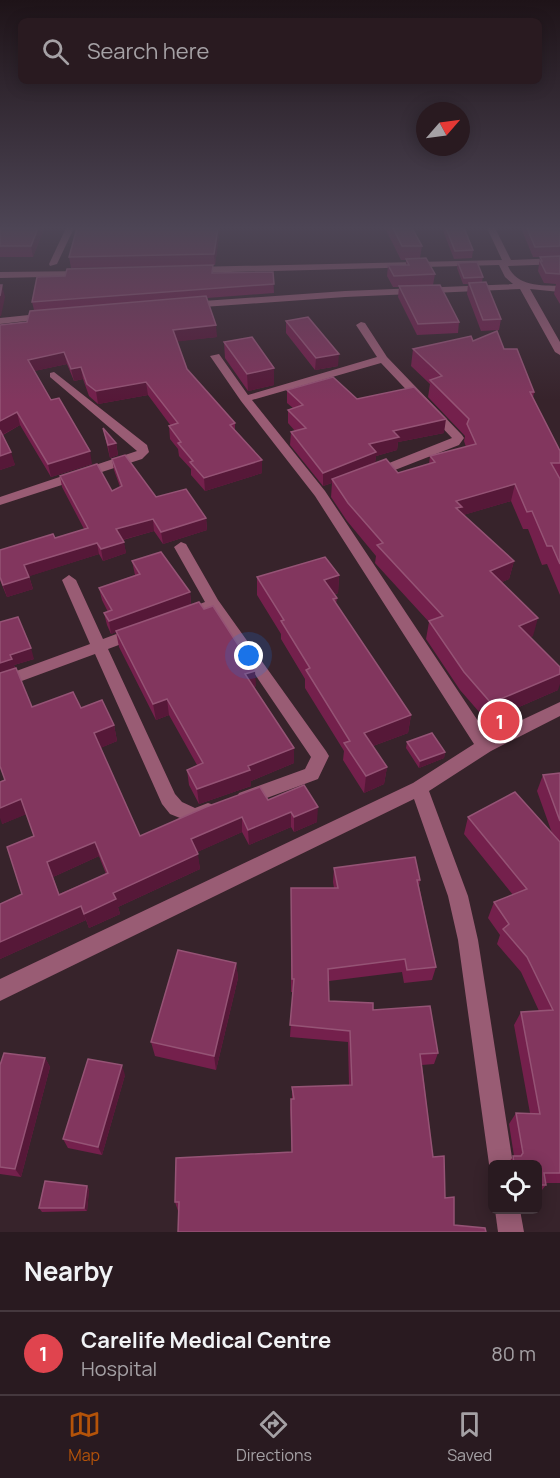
<!DOCTYPE html>
<style>
:root{--surface:#291a20;--page:#35272d;--text:#f1f3f6;--muted:#a5a1a5;--line:#45383e;--accent:#b45309}
body{margin:0;font-family:Manrope,sans-serif;background:var(--page);color:var(--text)}
.controls{position:absolute;right:18px;bottom:18px;display:grid;overflow:hidden;border-radius:9px;box-shadow:0 3px 15px #0003}
.controls button{width:54px;height:54px;display:grid;place-items:center;padding:0;border:0;border-bottom:2px solid var(--line);background:var(--surface);color:var(--text);font:30px sans-serif}
.compass{position:absolute;left:416px;top:102px;width:54px;height:54px;border-radius:50%;background:var(--surface);box-shadow:0 3px 15px #0003;rotate:62deg}
.you{position:absolute;left:249px;top:656px;width:21px;height:21px;margin:-15px;border:4px solid #fff;border-radius:50%;background:#1a73e8;box-shadow:0 0 0 9px #1a73e833}
.badge{display:grid;place-items:center;width:39px;height:39px;border-radius:50%;background:var(--accent);color:#fff;font-size:20px;font-weight:700}
.pin{position:absolute;translate:-50% -50%;border:3px solid #fff;box-shadow:0 2px 6px #0006}
.list{margin:0;padding:0;list-style:none}
h2{display:flex;justify-content:space-between;align-items:center;height:78px;margin:0;padding:0 24px;font-size:26px}
h2 small{font-size:20px;font-weight:400;color:var(--muted)}
.list li{display:grid;grid-template-columns:39px 1fr auto;gap:18px;align-items:center;box-sizing:border-box;height:84px;padding:0 24px;border-top:2px solid var(--line)}
.list b{display:block;font-size:22px;white-space:nowrap}
.list p{margin:0;font-size:20px;white-space:nowrap;color:var(--muted)}
.list em{font-size:20px;font-style:normal;color:var(--muted)}
.icon{flex:none;width:33px;height:33px;fill:none;stroke:currentColor;stroke-width:2;stroke-linecap:round;stroke-linejoin:round}
.map{position:relative;flex:none;width:560px;height:1232px;overflow:hidden}
.search{position:absolute;background:var(--surface);box-shadow:0 3px 15px #0003;left:18px;right:18px;top:18px;height:66px;display:flex;align-items:center;gap:15px;box-sizing:border-box;padding:0 21px;border-radius:9px;color:var(--muted);font-size:22px}
.sheet{height:162px;background:var(--surface)}
nav{display:flex;justify-content:space-around;align-items:center;box-sizing:border-box;height:84px;border-top:2px solid var(--line);background:var(--surface);font-size:16px;color:var(--muted)}
nav a{display:grid;justify-items:center;gap:3px}
nav .on{color:var(--accent)}
.map>svg:first-child{display:block}
.lines{fill:none;stroke-linecap:round;stroke-linejoin:round}
.street{fill:#995c74;fill-rule:evenodd}
.wall{fill:#74204c;fill-rule:evenodd}
.shaded-wall{fill:#561838}
.building{fill:#82365e;stroke:#955375;stroke-width:1.5;fill-rule:evenodd}
</style>
<div class="map">
<svg width="560" height="1232" viewBox="0 0 560 1232">
<rect width="100%" height="100%" fill="#37232b"/>
<g class="lines">
<!-- street -->
<g class="street">
<polygon points="66,228 74,228 57,264 50,266 49,264"/>
<path d="M487,228H495L511,260L560,258V264L508,266C517,287 541,285 560,286V292L530,289L560,342V355L555,352L520,289L345,297L189,308L184,305L189,302L345,291L513,284L505,277L499,265L194,273L189,270L194,267L502,260Z"/>
<polygon points="89,271 89,275 86,276 0,278 0,272"/>
<polygon points="48,313 51,314 51,318 0,324 0,318"/>
<polygon points="361,322 365,323 387,357 462,435 464,438 459,445 377,477 369,477 367,474 369,471 452,438 381,363 252,400 325,491 488,736 560,702 560,716 491,751 429,791 468,896 478,940 513,1164 492,1164 492,1173 489,1164 458,940 448,896 414,799 0,1001 0,979 413,783 474,744 315,496 241,401 210,356 219,354 248,395 377,357 356,325"/>
<polygon points="54,372 147,445 149,452 142,459 0,505 0,497 137,451 50,377 50,373"/>
<polygon points="181,542 186,544 218,600 326,751 329,756 318,779 245,806 239,803 236,798 239,793 305,769 311,757 212,611 186,620 181,619 179,615 181,611 205,602 174,547"/>
<polygon points="69,575 76,580 103,639 135,627 140,629 143,633 140,637 108,649 175,794 182,802 195,808 208,803 214,805 217,811 214,817 195,824 170,814 162,804 95,654 0,689 0,677 90,644 62,580"/>
<polygon points="495,1210 520,1210 524,1232 498,1232"/>
</g>
</g>
<!-- wall -->
<g class="wall">
<polygon points="0,228 44,228 33,257 0,257"/>
<polygon points="77,228 220,228 215,265 71,268 69,257"/>
<polygon points="385,228 412,228 422,246 420,258 435,274 433,285 459,322 458,333 417,335 398,297 399,287 393,287 387,276 388,265 406,265 406,260 401,260"/>
<polygon points="442,228 464,228 473,250 472,258 454,259"/>
<polygon points="521,228 560,228 560,304 554,294 556,284 544,283 538,271 540,257 546,257 533,257"/>
<polygon points="458,263 483,277 482,282 501,319 499,330 481,331 467,294 468,284 463,284 457,268"/>
<polygon points="273,272 274,293 207,298 217,337 177,341 187,369 235,423 235,430 262,460 262,473 205,491 191,475 191,469 179,456 178,449 170,439 169,426 171,426 148,395 98,404 89,396 83,379 74,381 67,364 34,371 51,400 92,464 51,477 20,425 3,435 15,465 0,470 0,325 27,322 34,310 32,302 213,273"/>
<polygon points="286,321 338,366 315,370 286,333"/>
<polygon points="473,341 504,349 534,392 533,398 560,451 560,595 547,564 542,565 528,529 523,529 511,501 463,515 514,561 509,579 502,582 533,636 530,637 558,690 487,721 460,690 426,639 429,622 375,563 376,556 347,521 331,497 332,483 323,486 290,445 291,432 295,431 288,423 288,410 293,408 287,403 287,390 357,399 444,433 398,442 397,450 376,456 375,463 398,473 429,464 430,456 466,447 464,441 465,436 428,397 430,384 411,366 413,349"/>
<polygon points="224,342 274,368 274,385 248,391 225,358"/>
<polygon points="103,428 116,443 118,455 110,458"/>
<polygon points="112,459 156,497 206,518 207,530 163,544 154,531 123,540 126,553 103,561 99,554 29,576 33,589 7,597 0,580 0,550 55,538 84,529 62,487 60,476 112,491 120,487 114,470"/>
<polygon points="132,561 190,592 191,604 256,686 254,687 294,748 294,763 251,781 251,786 199,804 189,785 187,770 197,765 169,715 156,720 119,647 116,632 111,634 107,625 104,613 108,612 102,600 99,588 135,575"/>
<polygon points="339,575 338,593 334,595 337,598 336,604 411,715 408,733 373,746 387,767 384,784 364,793 343,760 344,751 305,688 305,679 281,639 281,634 257,595 257,577"/>
<path d="M0,622L34,659L14,665L32,707L81,708L114,725L117,741L100,748L140,836L268,800L317,822L294,832L291,827L249,845L242,832L197,852L200,869L118,907L120,914L89,928L86,920L0,959V904L22,894L34,836L26,814L2,824L5,780ZM99,856L106,874L59,894L53,877Z"/>
<polygon points="407,742 445,752 444,758 419,768 406,748"/>
<polygon points="560,773 560,1183 546,1183 546,1185 538,1195 537,1164 507,1164 514,1156 509,1124 516,1113 530,1113 514,1025 521,1012 539,1011 521,972 497,944 500,935 488,918 494,902 513,895 464,834 468,817 552,833 537,791 543,775"/>
<polygon points="334,868 420,880 419,886 436,967 432,980 404,983 402,972 329,981 329,1001 373,1010 438,1053 434,1064 422,1065 433,1157 178,1211 175,1202 292,1153 290,1109 291,1099 292,1099 292,1087 349,1085 348,1042 290,1037 293,992 291,992 291,888 334,888 333,882"/>
<polygon points="236,963 238,978 216,1070 155,1056 151,1042"/>
<polygon points="45,1058 50,1067 21,1177 0,1174 0,1065"/>
<polygon points="125,1075 102,1155 68,1148 63,1139"/>
<polygon points="87,1186 89,1190 87,1211 42,1212 39,1208"/>
</g>
<!-- shaded-wall -->
<g class="shaded-wall">
<polygon points="38,228 44,228 33,257 31,246"/>
<polygon points="218,228 220,228 215,265 214,254"/>
<polygon points="2,285 5,297 1,316 0,316 0,296"/>
<polygon points="216,325 217,337 174,342 173,330"/>
<polygon points="64,352 67,364 30,372 28,360"/>
<polygon points="339,354 338,366 315,370 316,358"/>
<polygon points="81,367 83,379 74,381 71,369"/>
<polygon points="274,368 274,385 248,391 247,374"/>
<polygon points="146,382 148,395 98,404 96,391"/>
<polygon points="17,412 20,425 0,436 0,421"/>
<polygon points="446,419 444,433 398,442 397,450 376,456 375,466 332,479 332,483 323,486 323,473 393,431"/>
<polygon points="116,443 118,455 110,458 108,445"/>
<polygon points="90,451 92,464 51,477 48,464"/>
<polygon points="11,452 15,465 0,470 0,456"/>
<polygon points="262,460 262,473 205,491 204,478"/>
<polygon points="515,484 511,501 460,516 452,526 456,501"/>
<polygon points="206,518 207,530 163,544 161,532"/>
<polygon points="153,519 154,531 118,541 116,529"/>
<polygon points="124,542 126,553 103,561 101,549"/>
<polygon points="97,543 99,554 27,577 24,565"/>
<polygon points="514,561 509,579 486,589 490,571"/>
<polygon points="339,575 338,593 323,598 324,580"/>
<polygon points="29,577 33,589 7,597 3,585"/>
<polygon points="190,592 191,605 111,634 109,621"/>
<polygon points="538,618 533,636 514,644 519,626"/>
<polygon points="31,648 34,659 14,665 15,669 0,675 0,663 10,655"/>
<polygon points="255,671 256,686 246,690 245,674"/>
<polygon points="560,674 560,684 558,690 487,721 491,703"/>
<polygon points="167,699 169,715 156,720 153,704"/>
<polygon points="411,715 408,733 362,750 364,733"/>
<polygon points="114,725 117,741 98,749 94,733"/>
<polygon points="294,748 294,763 251,781 251,786 199,804 197,789 248,766"/>
<polygon points="445,752 444,758 419,768 420,761"/>
<polygon points="387,767 384,784 364,793 366,776"/>
<polygon points="21,799 27,814 2,824 0,818 0,808"/>
<polygon points="318,807 317,822 294,832 294,817"/>
<polygon points="291,812 291,827 249,845 248,830"/>
<polygon points="242,817 242,832 193,854 191,839"/>
<polygon points="95,842 99,856 53,877 47,862"/>
<polygon points="198,854 200,869 118,907 120,914 89,928 84,914 113,893"/>
<polygon points="81,906 86,920 0,959 0,942"/>
<polygon points="236,963 238,978 216,1070 214,1056"/>
<polygon points="45,1058 50,1067 21,1177 15,1169"/>
<polygon points="122,1065 125,1075 102,1155 98,1147"/>
<polygon points="87,1186 89,1190 87,1211 84,1208"/>
</g>
<!-- building -->
<g class="building">
<polygon points="0,228 38,228 31,246 0,246"/>
<polygon points="77,228 218,228 214,254 69,257"/>
<polygon points="393,228 412,228 422,246 402,246"/>
<polygon points="446,228 464,228 473,250 455,251"/>
<polygon points="527,228 560,228 560,246 535,247"/>
<polygon points="560,256 560,274 546,273 540,261 542,261 540,257"/>
<polygon points="426,258 435,274 394,276 388,265 409,265 406,259"/>
<polygon points="477,262 483,277 464,278 458,263"/>
<polygon points="213,265 212,273 273,272 274,284 32,302 37,277 65,276 67,269"/>
<polygon points="486,282 501,319 483,320 469,283"/>
<polygon points="0,285 2,285 0,296"/>
<polygon points="440,285 459,322 418,324 399,286"/>
<polygon points="206,296 216,325 173,330 187,369 235,423 230,425 262,460 204,478 190,462 193,461 178,443 181,442 169,426 178,423 146,382 96,391 87,384 81,367 71,369 64,352 28,360 51,400 59,398 90,451 48,464 17,412 0,421 0,325 27,322 30,311"/>
<polygon points="308,317 339,354 316,358 286,321"/>
<polygon points="497,331 504,349 517,349 534,392 530,392 560,451 560,463 551,463 560,479 560,564 552,546 547,546 532,511 527,512 515,484 456,501 462,507 456,508 514,561 490,571 538,618 519,626 560,667 560,674 491,703 464,672 429,621 443,616 377,545 383,543 348,503 332,479 386,459 398,473 435,462 430,456 476,444 467,424 469,419 430,380 442,376 413,349 471,336 473,341"/>
<polygon points="252,337 274,368 247,374 224,342"/>
<polygon points="333,377 357,399 414,387 446,419 393,431 399,437 369,444 376,452 323,473 291,432 306,428 288,410 303,405 287,390"/>
<polygon points="103,428 116,443 108,445"/>
<polygon points="0,430 11,452 0,456"/>
<polygon points="125,455 156,497 186,489 206,518 161,532 153,519 116,529 124,542 101,549 97,543 24,565 29,577 3,585 0,577 0,550 53,534 55,538 88,528 60,476 97,464 112,491 122,486 112,459"/>
<polygon points="161,552 190,592 109,621 104,613 112,610 99,588 140,574 132,561"/>
<polygon points="325,557 339,575 324,580 337,598 333,599 411,715 364,733 387,767 366,776 344,743 350,741 306,670 310,668 281,621 284,620 257,577"/>
<polygon points="199,602 204,609 213,606 255,671 245,674 294,748 248,766 250,770 197,789 187,770 203,763 167,699 153,704 116,631"/>
<polygon points="18,617 31,648 10,655 12,659 0,663 0,622"/>
<path d="M16,668L32,707L73,692L81,708L102,700L114,725L94,733L140,836L206,807L260,787L268,800L304,785L318,807L294,817L291,812L248,830L242,817L191,839L198,854L113,893L116,899L84,914L81,906L0,942V904L22,894L7,847L34,836L21,799L0,808V782L5,780L0,766V673ZM95,842L108,873L59,895L47,862Z"/>
<polygon points="432,733 445,752 420,761 407,742"/>
<polygon points="560,773 560,821 543,775"/>
<polygon points="515,792 560,842 560,1173 544,1173 546,1185 537,1185 537,1164 514,1164 513,1156 521,1156 523,1153 516,1113 540,1114 521,1012 553,1010 527,957 503,929 509,924 494,902 527,889 468,817"/>
<polygon points="415,857 420,880 417,880 436,967 407,970 405,959 328,969 329,1001 373,1003 373,1010 430,1006 438,1053 420,1054 433,1157 444,1156 445,1198 454,1197 454,1225 485,1228 486,1232 178,1232 179,1202 175,1202 176,1158 292,1152 291,1099 294,1099 292,1087 352,1085 350,1031 290,1025 294,979 292,979 291,888 338,888 334,868"/>
<polygon points="178,950 236,963 214,1056 151,1042"/>
<polygon points="4,1053 45,1058 15,1169 0,1167 0,1065"/>
<polygon points="88,1059 122,1065 98,1147 63,1139"/>
<polygon points="45,1181 87,1186 84,1208 39,1208"/>
</g>
<!-- sky -->
<linearGradient id="sky" x2="0" y2="1"><stop stop-color="#1e1318"/><stop offset="0.57" stop-color="#4d4555"/><stop offset="1" stop-color="#4d4555" stop-opacity="0"/></linearGradient>
<rect width="560" height="400" fill="url(#sky)"/>
</svg>
<div class="controls">
<button><svg class="icon" aria-label="locate" viewBox="0 0 24 24"><circle cx="12" cy="12" r="6"/><path d="M12 2v4M12 18v4M2 12h4M18 12h4"/></svg></button>
</div>
<svg class="compass" viewBox="-18 -18 36 36"><path d="M0-13l5 13h-10z" fill="#e53935"/><path d="M0 13l5-13h-10z" fill="#a5a1a5"/></svg>
<div class="you"></div>
<div class="pin badge" style="left:500px;top:721px;background:#e0444e">1</div>
<div class="search"><svg class="icon" aria-label="search" viewBox="0 0 24 24"><circle cx="10" cy="10" r="6"/><path d="M15 15l6 6"/></svg>Search here</div>
</div>
<section class="sheet">
<h2>Nearby<small></small></h2>
<ul class="list">
<li><span class="badge" style="background:#e0444e">1</span><div><b>Carelife Medical Centre</b><p>Hospital</p></div><em>80 m</em></li>
</ul>
</section>
<nav>
<a class="on"><svg class="icon" aria-label="map" viewBox="0 0 24 24"><path d="M3 6l6-2 6 2 6-2v14l-6 2-6-2-6 2zM9 4v14M15 6v14"/></svg>Map</a>
<a><svg class="icon" aria-label="directions" viewBox="0 0 24 24"><path d="M12 3l9 9-9 9-9-9zM9 14v-3h6M13 9l2 2-2 2"/></svg>Directions</a>
<a><svg class="icon" aria-label="saved" viewBox="0 0 24 24"><path d="M7 4h10v16l-5-4-5 4z"/></svg>Saved</a>
</nav>
